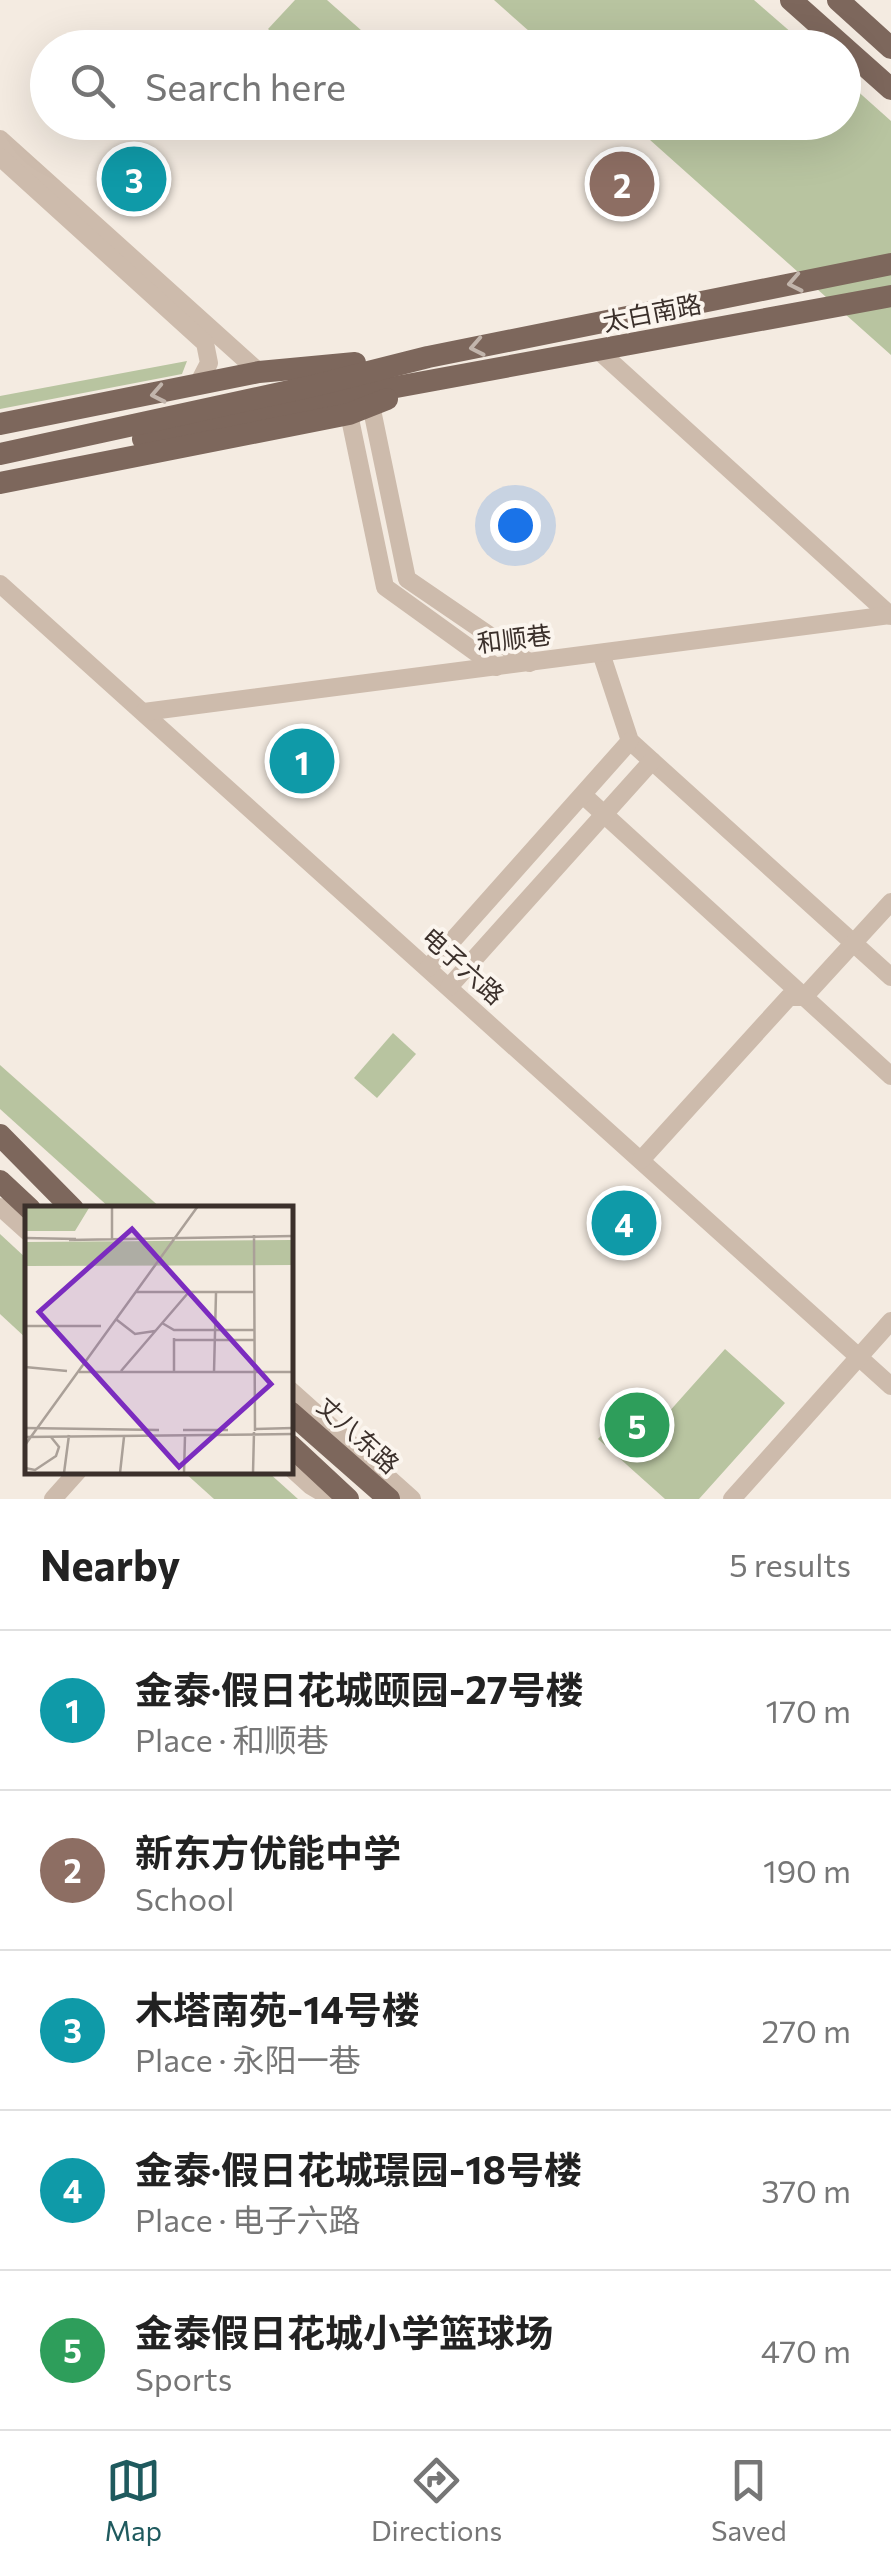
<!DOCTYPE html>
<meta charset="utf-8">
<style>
:root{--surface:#fff;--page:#f6f6f6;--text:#222;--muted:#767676;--line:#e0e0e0;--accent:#1f5a5e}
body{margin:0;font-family:Commissioner,"Noto Sans SC",sans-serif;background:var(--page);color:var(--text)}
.you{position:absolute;left:515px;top:525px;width:35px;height:35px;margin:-25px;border:8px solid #fff;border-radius:50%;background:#1a73e8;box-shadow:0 0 0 15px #1a73e833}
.badge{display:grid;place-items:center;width:65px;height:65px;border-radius:50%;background:var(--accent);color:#fff;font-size:32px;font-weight:700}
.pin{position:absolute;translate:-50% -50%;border:5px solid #fff;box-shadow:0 2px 10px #0006}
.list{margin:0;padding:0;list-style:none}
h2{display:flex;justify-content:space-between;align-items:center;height:130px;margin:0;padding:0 40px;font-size:42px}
h2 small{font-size:32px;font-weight:400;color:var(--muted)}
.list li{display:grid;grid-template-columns:65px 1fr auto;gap:30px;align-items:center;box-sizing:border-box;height:160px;padding:0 40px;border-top:2px solid var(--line)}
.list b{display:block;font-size:38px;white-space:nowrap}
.list p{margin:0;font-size:32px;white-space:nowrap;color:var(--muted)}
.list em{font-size:32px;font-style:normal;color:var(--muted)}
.icon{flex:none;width:55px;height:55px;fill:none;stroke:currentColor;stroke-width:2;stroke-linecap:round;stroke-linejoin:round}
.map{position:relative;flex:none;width:891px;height:1499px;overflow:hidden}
.search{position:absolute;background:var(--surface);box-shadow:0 10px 40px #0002;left:30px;right:30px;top:30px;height:110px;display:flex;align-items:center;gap:25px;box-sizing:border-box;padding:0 35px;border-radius:55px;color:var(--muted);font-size:38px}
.sheet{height:930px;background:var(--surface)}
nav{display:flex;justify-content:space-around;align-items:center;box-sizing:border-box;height:140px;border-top:2px solid var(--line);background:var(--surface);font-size:28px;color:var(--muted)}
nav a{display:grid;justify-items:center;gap:5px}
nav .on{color:var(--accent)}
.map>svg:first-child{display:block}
.green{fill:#b8c4a0}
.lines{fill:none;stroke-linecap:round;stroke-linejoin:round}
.minor{stroke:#cdbbac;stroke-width:18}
.major{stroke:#7d675c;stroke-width:22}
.oneway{stroke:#c2b5ac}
.labels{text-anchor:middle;stroke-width:8;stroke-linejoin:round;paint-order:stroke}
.street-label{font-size:25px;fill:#3b302b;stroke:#fbf5ee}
.inset-road{fill:none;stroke:#aaa098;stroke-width:2.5}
.view{fill:#7b2cbf;fill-opacity:0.15;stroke:#7b2cbf;stroke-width:5}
.inset-edge{fill:none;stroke:#3b302b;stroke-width:5}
</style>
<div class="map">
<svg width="891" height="1499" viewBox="0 0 891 1499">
<rect width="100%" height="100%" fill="#f4ebe1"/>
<!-- green -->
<g class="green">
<polygon points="295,0 327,0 362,31 346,47 289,47 268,29"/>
<polygon points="494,0 754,0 808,47 547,47"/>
<polygon points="844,79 891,121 891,355 631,123 844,122"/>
<polygon points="187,361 182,374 0,409 0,396"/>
<polygon points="393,1033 416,1054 377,1098 354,1078"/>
<polygon points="0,1065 162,1209 111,1209 0,1109"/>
<polygon points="0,1234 27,1259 27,1339 0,1314"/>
<polygon points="725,1349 785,1403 699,1499 665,1499 598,1439 641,1391 667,1414"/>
<polygon points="184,1472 268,1472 298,1499 214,1499"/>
</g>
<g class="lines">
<!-- minor -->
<g class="minor">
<polyline points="0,139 259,372"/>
<polyline points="0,157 205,343 209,363 197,386"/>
<polyline points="599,351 891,616"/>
<polyline points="371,405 407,579 530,663"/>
<polyline points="349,414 385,587 496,667"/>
<polyline points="0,584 891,1386"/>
<polyline points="601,653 630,741 891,977"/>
<polyline points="144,712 890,615"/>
<polyline points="583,795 891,1076"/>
<polyline points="428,968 630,741"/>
<polyline points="449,987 652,761"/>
<polyline points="641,1160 789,997 804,997 891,902"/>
<polyline points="0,1207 28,1232"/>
<polyline points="290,1390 412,1499"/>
<polyline points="290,1467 311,1486 333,1499"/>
<polyline points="53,1499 78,1471"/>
<polyline points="732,1499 891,1321"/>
</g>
<!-- major -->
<g class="major">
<polyline points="791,0 891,89"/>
<polyline points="838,0 891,48"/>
<polyline points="0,424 259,372 355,363"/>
<polyline points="143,439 320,401 891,296"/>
<polyline points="0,454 317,385 428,357 891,264"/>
<polyline points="0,483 349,414 387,399"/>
<polyline points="0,1135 73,1209"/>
<polyline points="0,1181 30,1209"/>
<polyline points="290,1412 389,1499"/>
<polyline points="290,1445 348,1499"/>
</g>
</g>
<!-- one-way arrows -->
<defs><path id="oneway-chevron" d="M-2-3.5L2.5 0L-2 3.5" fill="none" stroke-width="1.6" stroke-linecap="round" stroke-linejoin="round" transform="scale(2.5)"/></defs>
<g class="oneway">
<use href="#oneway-chevron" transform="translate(795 283) rotate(169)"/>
<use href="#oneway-chevron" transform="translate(477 347) rotate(169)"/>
<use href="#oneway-chevron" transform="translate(158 394) rotate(169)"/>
</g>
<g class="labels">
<!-- street labels -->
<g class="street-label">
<text transform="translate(652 313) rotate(-11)" y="9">太白南路</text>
<text transform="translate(514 639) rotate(-7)" y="9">和顺巷</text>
<text transform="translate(463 966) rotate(42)" y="9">电子六路</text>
<text transform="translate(358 1435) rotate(42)" y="9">丈八东路</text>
</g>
</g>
<!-- overview -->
<g transform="translate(25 1206)">
<rect width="268" height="268" fill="#f4ebe1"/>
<path d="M0,0H64V2L50,25H0ZM267,34V59L0,60V36Z" fill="#b8c4a0"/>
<path class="inset-road" d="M87,0V33M229,29L230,225M0,32L51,33M44,34L268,30M0,35L1,161M111,86H229M92,114L110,128L130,125M137,117L149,124H229M0,120H76M149,132V166M149,134H229M0,161L42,165M96,165L163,87M54,166H268M189,166L191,87M0,222L134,224M230,223L268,222M158,224H203M1,231L268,228M0,239L173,0M0,262L10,264L31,250L34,241L26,231M39,267L44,229M95,267L99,231M159,267L160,230M228,267L229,226"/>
<path class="view" d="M107,23L246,178L154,261L14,106Z"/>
<rect width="268" height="268" class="inset-edge"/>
</g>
</svg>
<div class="you"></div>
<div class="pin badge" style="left:302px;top:761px;background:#0f9aa8">1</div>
<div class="pin badge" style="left:622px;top:184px;background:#8d6e63">2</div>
<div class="pin badge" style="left:134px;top:179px;background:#0f9aa8">3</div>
<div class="pin badge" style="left:624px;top:1223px;background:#0f9aa8">4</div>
<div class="pin badge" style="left:637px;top:1425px;background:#2e9e5b">5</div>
<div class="search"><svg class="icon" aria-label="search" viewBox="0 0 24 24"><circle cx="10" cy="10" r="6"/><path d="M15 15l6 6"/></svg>Search here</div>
</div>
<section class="sheet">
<h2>Nearby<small>5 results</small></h2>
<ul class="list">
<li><span class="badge" style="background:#0f9aa8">1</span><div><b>金泰·假日花城颐园-27号楼</b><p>Place · 和顺巷</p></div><em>170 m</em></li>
<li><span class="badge" style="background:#8d6e63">2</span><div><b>新东方优能中学</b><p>School</p></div><em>190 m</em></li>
<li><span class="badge" style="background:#0f9aa8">3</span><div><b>木塔南苑-14号楼</b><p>Place · 永阳一巷</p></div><em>270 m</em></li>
<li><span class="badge" style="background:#0f9aa8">4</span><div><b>金泰·假日花城璟园-18号楼</b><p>Place · 电子六路</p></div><em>370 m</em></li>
<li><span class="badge" style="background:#2e9e5b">5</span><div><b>金泰假日花城小学篮球场</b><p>Sports</p></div><em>470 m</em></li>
</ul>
</section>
<nav>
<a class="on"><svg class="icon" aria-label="map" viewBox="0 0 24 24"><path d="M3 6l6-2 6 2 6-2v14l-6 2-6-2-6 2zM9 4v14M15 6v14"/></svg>Map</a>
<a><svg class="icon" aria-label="directions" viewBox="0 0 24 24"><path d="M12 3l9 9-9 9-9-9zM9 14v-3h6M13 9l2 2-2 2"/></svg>Directions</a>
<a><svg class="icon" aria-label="saved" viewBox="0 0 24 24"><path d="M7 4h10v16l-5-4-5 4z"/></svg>Saved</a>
</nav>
